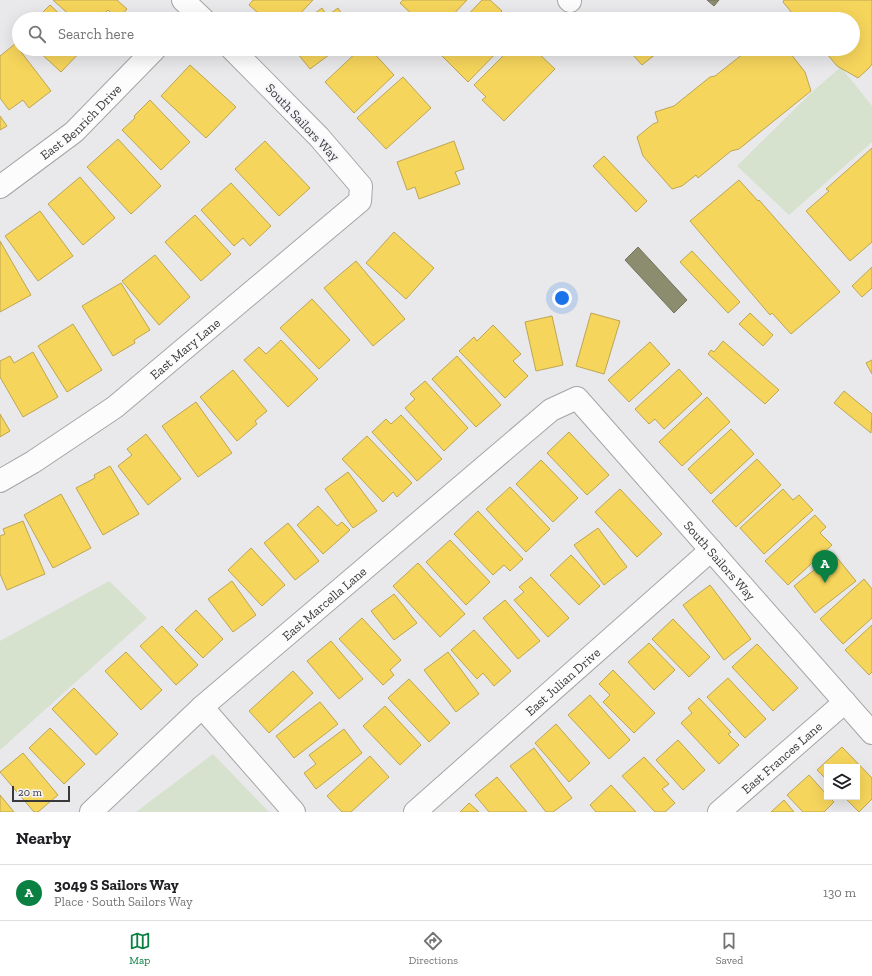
<!DOCTYPE html>
<meta charset="utf-8">
<style>
:root{--surface:#fff;--page:#f2f2f2;--text:#202124;--muted:#757577;--line:#e0e0e0;--accent:#0b8043}
body{margin:0;font-family:"Zilla Slab",serif;background:var(--page);color:var(--text)}
.controls{position:absolute;right:12px;bottom:12px;display:grid;overflow:hidden;border-radius:0px;box-shadow:0 4px 16px #0002}
.controls button{width:36px;height:36px;display:grid;place-items:center;padding:0;border:0;border-bottom:1px solid var(--line);background:var(--surface);color:var(--text);font:20px sans-serif}
.scale{position:absolute;left:12px;bottom:10px;width:58px;box-sizing:border-box;padding-left:4px;border:2px solid #39383a;border-top:0;font-size:11px;line-height:14px;white-space:nowrap;color:#39383a;-webkit-text-stroke:3px #f5f4f8;paint-order:stroke}
.you{position:absolute;left:562px;top:298px;width:14px;height:14px;margin:-10px;border:3px solid #fff;border-radius:50%;background:#1a73e8;box-shadow:0 0 0 6px #1a73e833}
.badge{display:grid;place-items:center;width:26px;height:26px;border-radius:50%;background:var(--accent);color:#fff;font-size:13px;font-weight:700}
.pin{position:absolute;translate:-50% -33px;filter:drop-shadow(0 1px 2px #0008)}
.pin::after{content:'';position:absolute;top:21px;width:14px;height:12px;background:inherit;clip-path:polygon(0 0,100% 0,50% 100%)}
.list{margin:0;padding:0;list-style:none}
h2{display:flex;justify-content:space-between;align-items:center;height:52px;margin:0;padding:0 16px;font-size:17px}
h2 small{font-size:13px;font-weight:400;color:var(--muted)}
.list li{display:grid;grid-template-columns:26px 1fr auto;gap:12px;align-items:center;box-sizing:border-box;height:56px;padding:0 16px;border-top:1px solid var(--line)}
.list b{display:block;font-size:15px;white-space:nowrap}
.list p{margin:0;font-size:13px;white-space:nowrap;color:var(--muted)}
.list em{font-size:13px;font-style:normal;color:var(--muted)}
.icon{flex:none;width:22px;height:22px;fill:none;stroke:currentColor;stroke-width:2;stroke-linecap:round;stroke-linejoin:round}
.map{position:relative;flex:none;width:872px;height:812px;overflow:hidden}
.search{position:absolute;background:var(--surface);box-shadow:0 4px 16px #0002;left:12px;right:12px;top:12px;height:44px;display:flex;align-items:center;gap:10px;box-sizing:border-box;padding:0 14px;border-radius:22px;color:var(--muted);font-size:15px}
.sheet{height:108px;background:var(--surface)}
nav{display:flex;justify-content:space-around;align-items:center;box-sizing:border-box;height:56px;border-top:1px solid var(--line);background:var(--surface);font-size:11px;color:var(--muted)}
nav a{display:grid;justify-items:center;gap:2px}
nav .on{color:var(--accent)}
.map>svg:first-child{display:block}
.green{fill:#d7e2ce}
.homes{fill:#f6d55c;stroke:#bda652}
.industry{fill:#8c8c6e;stroke:#73735e}
.lines{fill:none;stroke-linecap:round;stroke-linejoin:round}
.minor-casing{stroke:#a5a5a6;stroke-width:24}
.minor{stroke:#fcfcfc;stroke-width:22}
.labels{text-anchor:middle;stroke-width:4;stroke-linejoin:round;paint-order:stroke}
.street-label{font-size:13px;fill:#39383a;stroke:#f5f4f8}
</style>
<div class="map">
<svg width="872" height="812" viewBox="0 0 872 812">
<rect width="100%" height="100%" fill="#e9e8ea"/>
<!-- green -->
<g class="green">
<polygon points="841,67 872,106 872,142 789,215 737,166 813,91"/>
<polygon points="109,581 147,618 0,750 0,641"/>
<polygon points="213,754 269,812 136,812"/>
</g>
<!-- homes -->
<g class="homes">
<polygon points="53,0 117,0 127,9 118,19 108,10 102,16 105,19 74,19"/>
<polygon points="253,0 313,0 295,19 278,19 276,18 275,19 265,19 249,5"/>
<polygon points="403,0 467,0 449,19 417,19 400,3"/>
<polygon points="482,0 490,0 502,11 494,19 464,19"/>
<polygon points="784,0 872,0 872,64 869,68 858,78 837,66 827,54 829,49 853,49 853,19 797,19 783,2"/>
<polygon points="50,5 65,19 36,19"/>
<polygon points="322,8 327,16 338,8 345,19 307,19"/>
<polygon points="681,13 686,19 673,19"/>
<polygon points="15,44 51,91 29,108 23,100 9,110 0,98 0,56"/>
<polygon points="36,49 83,49 61,72"/>
<polygon points="294,49 337,49 310,69"/>
<polygon points="360,49 370,49 394,75 354,113 325,82"/>
<polygon points="435,49 500,49 468,82"/>
<polygon points="510,49 524,49 531,56 535,50 555,69 504,121 482,100 486,97 474,85"/>
<polygon points="636,49 662,49 642,65 631,53"/>
<polygon points="755,49 787,49 805,72 811,91 739,149 731,151 698,178 696,175 682,186 672,189 643,156 637,137 653,124 658,122 655,112 674,106 710,77 715,76 748,50 750,53"/>
<polygon points="190,65 236,107 206,138 161,96"/>
<polygon points="403,77 431,108 386,149 357,118"/>
<polygon points="150,100 190,142 161,170 122,130 135,118 134,116"/>
<polygon points="0,116 7,126 0,130"/>
<polygon points="118,139 161,186 131,214 87,167"/>
<polygon points="265,141 310,188 279,216 235,169"/>
<polygon points="454,141 464,169 455,172 460,184 419,199 415,187 407,190 397,162"/>
<polygon points="872,148 872,242 850,261 806,211 829,191 826,189"/>
<polygon points="604,156 647,201 636,212 593,166"/>
<polygon points="80,177 115,218 83,245 48,204"/>
<polygon points="739,180 758,201 759,200 840,292 791,334 772,313 770,315 690,221"/>
<polygon points="231,183 271,226 250,246 243,238 234,246 201,210"/>
<polygon points="40,211 73,256 38,281 5,236"/>
<polygon points="195,215 231,254 201,281 165,242"/>
<polygon points="394,232 434,268 406,299 366,263"/>
<polygon points="0,241 31,295 0,312"/>
<polygon points="692,251 740,302 728,313 680,262"/>
<polygon points="155,255 190,297 159,325 122,281"/>
<polygon points="356,261 405,319 373,346 324,288"/>
<polygon points="872,267 872,288 862,297 852,286"/>
<polygon points="121,283 150,330 134,340 135,343 113,356 82,306"/>
<polygon points="312,299 350,340 319,369 280,328"/>
<polygon points="591,313 620,321 604,374 576,366"/>
<polygon points="750,313 773,335 763,346 739,324"/>
<polygon points="552,316 563,365 536,371 525,322"/>
<polygon points="73,324 102,370 67,392 38,346"/>
<polygon points="493,325 521,354 513,361 528,376 505,398 459,351 474,337 477,341"/>
<polygon points="281,340 318,379 288,407 244,360 259,347 266,354"/>
<polygon points="723,341 779,390 765,404 708,354 711,350 714,352"/>
<polygon points="650,342 670,364 629,402 608,380"/>
<polygon points="33,352 58,397 23,417 0,377 0,361 10,356 14,363"/>
<polygon points="457,356 501,405 476,427 432,379"/>
<polygon points="872,360 872,374 866,363"/>
<polygon points="679,369 702,394 664,429 655,419 649,424 635,409"/>
<polygon points="233,370 267,411 255,421 257,424 237,441 200,397"/>
<polygon points="425,381 468,428 444,451 405,408 415,399 410,394"/>
<polygon points="844,391 872,414 871,433 834,403"/>
<polygon points="707,397 730,422 682,466 659,442"/>
<polygon points="196,402 232,453 198,477 162,426"/>
<polygon points="0,414 10,431 0,437"/>
<polygon points="401,415 442,459 417,481 372,432 386,419 391,424"/>
<polygon points="731,429 754,454 711,494 688,469"/>
<polygon points="569,432 609,475 587,495 547,453"/>
<polygon points="146,434 181,479 148,505 118,466 132,455 127,449"/>
<polygon points="367,436 412,483 397,497 393,492 383,502 342,459"/>
<polygon points="757,459 781,485 736,527 712,501"/>
<polygon points="541,460 578,498 553,522 516,484"/>
<polygon points="110,466 139,514 103,535 76,488 95,478 94,475"/>
<polygon points="348,472 377,511 353,528 325,489"/>
<polygon points="510,487 550,529 526,552 486,509"/>
<polygon points="620,489 662,534 637,557 595,512"/>
<polygon points="783,489 793,500 799,495 813,510 764,554 740,528"/>
<polygon points="61,494 91,548 53,568 24,515"/>
<polygon points="318,506 337,526 342,522 350,530 323,554 297,525"/>
<polygon points="478,511 523,559 510,571 504,565 493,575 454,534"/>
<polygon points="815,515 826,527 820,533 832,545 788,585 765,561"/>
<polygon points="23,521 45,574 7,590 0,574 0,536 5,534 3,529"/>
<polygon points="288,523 319,561 295,580 264,543"/>
<polygon points="598,528 627,567 604,585 574,545"/>
<polygon points="450,540 490,582 466,605 426,562"/>
<polygon points="251,548 285,585 262,606 228,570"/>
<polygon points="834,554 856,581 815,613 794,586"/>
<polygon points="571,555 600,586 579,605 550,575"/>
<polygon points="418,563 465,614 440,637 393,586"/>
<polygon points="531,577 569,618 548,637 514,600 524,592 519,587"/>
<polygon points="864,579 872,589 872,618 843,644 820,619"/>
<polygon points="232,581 256,615 233,632 208,599"/>
<polygon points="710,585 751,639 724,660 683,605"/>
<polygon points="394,594 417,623 394,640 371,611"/>
<polygon points="505,600 540,641 518,659 483,618"/>
<polygon points="196,610 223,639 203,658 175,630"/>
<polygon points="362,618 401,660 390,670 394,675 383,685 339,639"/>
<polygon points="673,619 710,657 689,677 652,639"/>
<polygon points="872,625 872,672 869,675 845,650"/>
<polygon points="162,626 198,665 176,685 140,646"/>
<polygon points="474,630 511,671 494,686 483,673 477,679 451,650"/>
<polygon points="331,641 363,679 339,699 307,661"/>
<polygon points="649,643 675,670 654,690 628,662"/>
<polygon points="757,644 798,688 773,711 732,667"/>
<polygon points="126,652 162,690 141,710 105,671"/>
<polygon points="448,652 479,694 456,712 424,670"/>
<polygon points="613,670 655,713 634,733 603,702 610,695 599,684"/>
<polygon points="293,671 313,693 269,733 249,711"/>
<polygon points="728,678 766,719 745,738 707,697"/>
<polygon points="409,679 450,723 429,742 388,698"/>
<polygon points="74,688 118,734 96,755 52,709"/>
<polygon points="590,695 630,740 609,759 568,715"/>
<polygon points="699,698 731,732 728,734 739,745 719,764 681,723 692,713 688,708"/>
<polygon points="320,702 338,724 294,758 276,736"/>
<polygon points="385,706 421,745 400,765 363,726"/>
<polygon points="556,724 590,763 569,782 535,743"/>
<polygon points="50,728 85,764 64,784 29,748"/>
<polygon points="344,729 362,753 316,789 304,773 316,764 309,755"/>
<polygon points="678,740 705,770 683,790 656,760"/>
<polygon points="842,747 872,778 872,799 859,812 844,797 857,797 857,767 827,767 827,780 817,770"/>
<polygon points="534,748 572,798 553,812 546,812 510,766"/>
<polygon points="23,753 58,795 38,812 34,812 0,772"/>
<polygon points="370,756 389,777 351,812 342,812 327,796"/>
<polygon points="644,757 669,784 662,789 675,803 665,812 655,812 622,776"/>
<polygon points="809,775 827,795 827,797 829,797 834,802 824,812 803,812 787,795"/>
<polygon points="497,777 527,812 489,812 475,795"/>
<polygon points="611,785 636,812 596,812 590,805"/>
<polygon points="0,795 14,812 0,812"/>
<polygon points="784,800 794,812 771,812"/>
<polygon points="469,803 479,812 460,812"/>
</g>
<!-- industry -->
<g class="industry">
<polygon points="707,0 719,0 714,6"/>
<polygon points="638,247 687,300 674,313 625,260"/>
</g>
<g class="lines">
<defs>
<g id="minor">
<polyline points="183,0 203,19"/>
<polyline points="569,0 570,1"/>
<path id="s1" d="M0,187L74,132L155,49"/>
<path id="s2" d="M0,481L33,462L115,407L360,201L361,186L319,137L232,49"/>
<polyline points="202,707 294,812"/>
<path id="s3" d="M91,812L202,707L551,410L577,398L872,733"/>
<path id="s4" d="M415,812L711,550"/>
<path id="s5" d="M719,812L845,702"/>
</g>
</defs>
<!-- minor casing -->
<use href="#minor" class="minor-casing"/>
<!-- minor -->
<use href="#minor" class="minor"/>
</g>
<g class="labels">
<!-- street labels -->
<g class="street-label">
<text dy="5" stroke="none"><textPath href="#s1" startOffset="104">East Benrich Drive</textPath></text>
<text transform="translate(303 122) rotate(47)" y="5">South Sailors Way</text>
<text dy="5" stroke="none"><textPath href="#s2" startOffset="228">East Mary Lane</textPath></text>
<text dy="5" stroke="none"><textPath href="#s3" startOffset="856">South Sailors Way</textPath></text>
<text dy="5" stroke="none"><textPath href="#s3" startOffset="313">East Marcella Lane</textPath></text>
<text dy="5" stroke="none"><textPath href="#s4" startOffset="197">East Julian Drive</textPath></text>
<text dy="5" stroke="none"><textPath href="#s5" startOffset="83">East Frances Lane</textPath></text>
</g>
</g>
</svg>
<div class="controls">
<button><svg class="icon" aria-label="layers" viewBox="0 0 24 24"><path d="M12 4l9 5-9 5-9-5zM3 14l9 5 9-5"/></svg></button>
</div>
<div class="scale">20 m</div>
<div class="you"></div>
<div class="pin badge" style="left:825px;top:583px">A</div>
<div class="search"><svg class="icon" aria-label="search" viewBox="0 0 24 24"><circle cx="10" cy="10" r="6"/><path d="M15 15l6 6"/></svg>Search here</div>
</div>
<section class="sheet">
<h2>Nearby<small></small></h2>
<ul class="list">
<li><span class="badge">A</span><div><b>3049 S Sailors Way</b><p>Place · South Sailors Way</p></div><em>130 m</em></li>
</ul>
</section>
<nav>
<a class="on"><svg class="icon" aria-label="map" viewBox="0 0 24 24"><path d="M3 6l6-2 6 2 6-2v14l-6 2-6-2-6 2zM9 4v14M15 6v14"/></svg>Map</a>
<a><svg class="icon" aria-label="directions" viewBox="0 0 24 24"><path d="M12 3l9 9-9 9-9-9zM9 14v-3h6M13 9l2 2-2 2"/></svg>Directions</a>
<a><svg class="icon" aria-label="saved" viewBox="0 0 24 24"><path d="M7 4h10v16l-5-4-5 4z"/></svg>Saved</a>
</nav>
